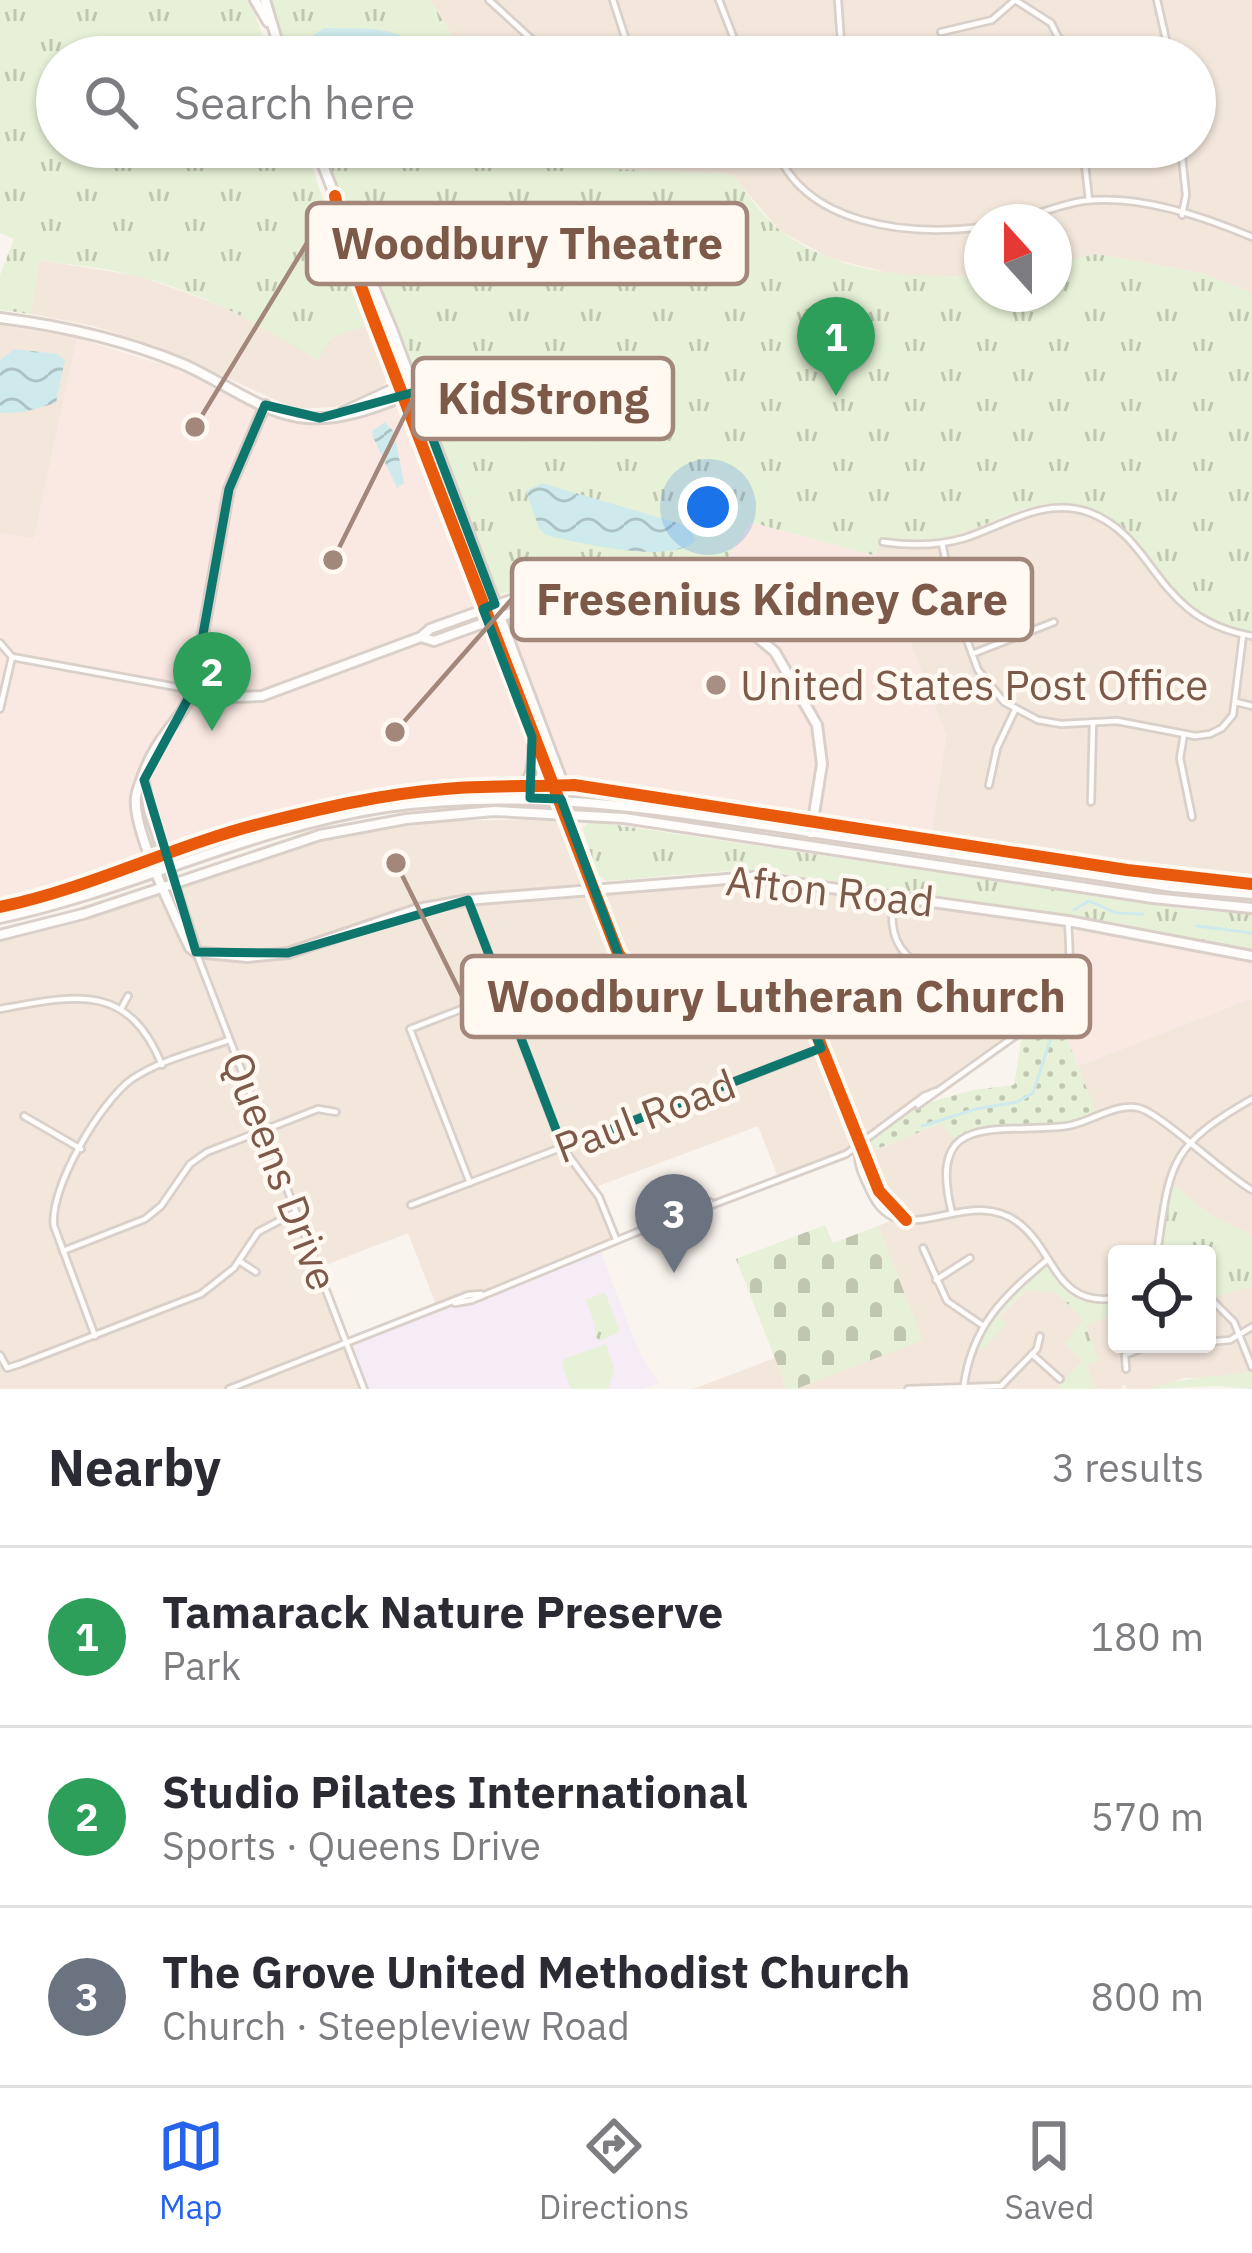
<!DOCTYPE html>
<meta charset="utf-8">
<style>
:root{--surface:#fff;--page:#f2f2f3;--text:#2b2b33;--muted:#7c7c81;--line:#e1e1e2;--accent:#2563eb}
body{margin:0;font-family:"IBM Plex Sans",sans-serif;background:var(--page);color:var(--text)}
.controls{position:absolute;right:36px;bottom:36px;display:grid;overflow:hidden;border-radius:12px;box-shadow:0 3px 9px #0004}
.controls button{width:108px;height:108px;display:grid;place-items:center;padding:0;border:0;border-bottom:3px solid var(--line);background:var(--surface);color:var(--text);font:60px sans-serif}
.compass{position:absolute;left:964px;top:204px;width:108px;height:108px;border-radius:50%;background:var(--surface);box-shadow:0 3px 9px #0004;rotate:339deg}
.you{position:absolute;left:708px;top:507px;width:42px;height:42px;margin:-30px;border:9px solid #fff;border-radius:50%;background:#1a73e8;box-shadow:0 0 0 18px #1a73e833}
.badge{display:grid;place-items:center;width:78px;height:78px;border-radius:50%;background:var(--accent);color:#fff;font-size:39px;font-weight:700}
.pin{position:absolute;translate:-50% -99px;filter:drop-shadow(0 3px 6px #0008)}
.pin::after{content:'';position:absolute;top:63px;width:42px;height:36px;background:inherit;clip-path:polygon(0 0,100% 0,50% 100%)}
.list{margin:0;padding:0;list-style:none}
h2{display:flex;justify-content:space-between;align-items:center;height:156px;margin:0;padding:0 48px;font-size:51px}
h2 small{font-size:39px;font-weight:400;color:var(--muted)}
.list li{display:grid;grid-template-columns:78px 1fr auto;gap:36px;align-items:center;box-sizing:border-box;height:180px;padding:0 48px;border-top:3px solid var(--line)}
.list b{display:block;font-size:45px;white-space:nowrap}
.list p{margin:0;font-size:39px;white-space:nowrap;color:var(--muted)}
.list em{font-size:39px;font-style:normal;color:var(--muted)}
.icon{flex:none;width:66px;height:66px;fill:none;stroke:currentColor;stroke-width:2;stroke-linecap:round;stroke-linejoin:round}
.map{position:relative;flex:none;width:1252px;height:1389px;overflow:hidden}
.search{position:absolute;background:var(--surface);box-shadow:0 3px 9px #0004;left:36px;right:36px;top:36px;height:132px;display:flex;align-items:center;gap:30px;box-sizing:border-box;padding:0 42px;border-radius:66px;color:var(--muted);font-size:45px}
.sheet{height:696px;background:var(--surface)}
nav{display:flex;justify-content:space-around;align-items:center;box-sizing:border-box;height:168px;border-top:3px solid var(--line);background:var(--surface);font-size:33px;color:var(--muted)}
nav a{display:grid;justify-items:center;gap:6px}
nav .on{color:var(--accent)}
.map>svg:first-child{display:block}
.residential{fill:#f3e7db}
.commercial{fill:#fae9e2}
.education{fill:#f6ecf5}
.grass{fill:url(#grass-dots)}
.cemetery{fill:url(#cemetery-stones)}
.park{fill:url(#park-tufts)}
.pitch{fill:#e7f1d7}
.water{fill:url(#water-waves)}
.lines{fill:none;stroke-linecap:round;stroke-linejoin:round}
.stream{stroke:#ceeaec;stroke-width:3}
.street-casing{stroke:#d9d0ca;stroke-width:10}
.secondary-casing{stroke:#dad0c9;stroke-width:14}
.street{stroke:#fefdfc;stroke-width:4.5}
.secondary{stroke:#fefdfc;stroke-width:8}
.cycleway-casing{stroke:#fff9f2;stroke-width:20}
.cycleway{stroke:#e8590c;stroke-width:12}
.marked{fill:none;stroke:#0f766e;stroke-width:9;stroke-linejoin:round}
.poi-dot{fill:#a98f83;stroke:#fff9f2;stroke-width:4.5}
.labels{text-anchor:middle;stroke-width:9;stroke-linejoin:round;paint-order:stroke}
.poi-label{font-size:42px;fill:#7d5949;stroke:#fff9f2;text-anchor:start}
.street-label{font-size:42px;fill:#7d5949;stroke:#fff9f2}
.leader{fill:none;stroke:#a2877a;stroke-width:4.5}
.callout-dot{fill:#a2877a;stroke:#fff9f2;stroke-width:4.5}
.callout{fill:#fff9f2;stroke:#a2877a;stroke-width:4.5}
.callout-label{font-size:45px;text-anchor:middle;font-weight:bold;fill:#7d5949}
</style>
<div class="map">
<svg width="1252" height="1389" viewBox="0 0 1252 1389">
<defs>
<pattern id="grass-dots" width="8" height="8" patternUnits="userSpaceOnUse" patternTransform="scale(3)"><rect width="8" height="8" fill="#e7f1d7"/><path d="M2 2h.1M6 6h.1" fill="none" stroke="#c0c6b0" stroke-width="1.8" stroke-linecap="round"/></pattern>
<pattern id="cemetery-stones" width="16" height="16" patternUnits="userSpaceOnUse" patternTransform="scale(3)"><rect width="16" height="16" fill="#e7f1d7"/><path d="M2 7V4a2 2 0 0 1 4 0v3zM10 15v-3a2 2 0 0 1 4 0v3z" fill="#c0c6b0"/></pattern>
<pattern id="park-tufts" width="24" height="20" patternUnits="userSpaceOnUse" patternTransform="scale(3)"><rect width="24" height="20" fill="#e7f1d7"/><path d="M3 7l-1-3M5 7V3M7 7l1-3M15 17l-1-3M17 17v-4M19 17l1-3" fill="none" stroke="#c0c6b0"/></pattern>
<pattern id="water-waves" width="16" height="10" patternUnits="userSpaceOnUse" patternTransform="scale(3)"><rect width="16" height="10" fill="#ceeaec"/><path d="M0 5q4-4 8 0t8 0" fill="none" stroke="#acc1c1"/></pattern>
</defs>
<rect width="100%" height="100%" fill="#faf4ee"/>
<!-- residential -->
<g class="residential">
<polygon points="430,0 1252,0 1252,293 1202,273 1096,254 1054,264 1054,222 982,222 982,276 905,277 829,258 779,230 731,174 614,169 578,147 1195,147 1195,57 471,57 455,40"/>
<polygon points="39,260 139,276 198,297 255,320 317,360 333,336 367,325 386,375 385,386 335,407 296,409 154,345 93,326 31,314"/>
<polygon points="0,325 77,338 34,539 0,533"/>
<polygon points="1051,503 1089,507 1113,520 1192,608 1225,625 1252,632 1252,888 1164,880 930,845 946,735 876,556 880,536 940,538"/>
<polygon points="553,819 563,826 589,893 732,877 1068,921 1070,976 1062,994 1005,1040 939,1089 924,1096 865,1154 940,1124 971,1133 1097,1116 1078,1066 1252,998 1252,1235 1212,1216 1168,1181 1157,1254 1117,1254 1117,1298 1103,1300 1073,1291 1013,1287 982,1325 1005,1324 999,1317 1026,1290 1055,1292 1085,1319 1083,1360 1057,1389 796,1389 922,1339 878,1226 894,1219 880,1208 857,1159 858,1148 779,1180 758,1126 593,1188 616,1239 438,1310 408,1233 318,1268 364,1389 0,1389 0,942 84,921 276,854 336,838 442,821"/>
<polygon points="1252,1286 1252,1371 1220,1378 1185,1378 1150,1389 1127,1389 1124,1384 1121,1389 1095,1389 1086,1365 1098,1360 1085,1325 1117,1313 1117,1344 1207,1344 1207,1307 1219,1307 1211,1298"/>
<polygon points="775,1358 787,1389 693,1389"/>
</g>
<!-- commercial -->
<g class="commercial">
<polygon points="77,338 171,367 295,424 334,424 391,405 401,408 529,752 530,768 522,784 507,791 400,798 261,827 84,889 0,910 0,533 34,539"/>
<polygon points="750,522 876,556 946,735 930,845 582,794 566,779 510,622 494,589 502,595 556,584 697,604"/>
<polygon points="1078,928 1252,960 1252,998 1078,1066 1054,1009 1073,982 1074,933"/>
</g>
<!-- education -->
<polygon class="education" points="599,1248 640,1354 659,1383 643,1389 364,1389 347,1344"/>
<!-- grass -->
<polygon class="grass" points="1053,1003 1098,1117 1073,1125 986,1130 958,1142 940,1124 864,1154 858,1147 912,1107 973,1090 1014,1085 1023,1030"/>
<!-- cemetery -->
<polygon class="cemetery" points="825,1225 833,1243 878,1226 923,1340 796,1389 787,1389 736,1259"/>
<!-- park -->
<g class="park">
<path d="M0,0H249L271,57H57V147H305L367,325L333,337L317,360C262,325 205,294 141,277C108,268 72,265 39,260L31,314L0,310V275L14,239L0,233Z"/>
<polygon points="269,0 430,0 455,40 471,57 289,57"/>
<path d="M323,147H578L614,169L731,174C747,192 762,217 781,231C842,276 911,277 982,276V294H1054V264L1096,254L1202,273L1252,293V632C1154,613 1160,531 1087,507C1037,490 992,528 945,537C923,542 902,540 880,537L876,556L750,522L698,604L553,584L498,594Z"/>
<polygon points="589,821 1193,910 1252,914 1252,950 1124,924 781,873 727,871 607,881 599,876 584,834 583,828"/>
<polygon points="1168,1180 1212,1216 1252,1235 1252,1286 1212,1298 1222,1307 1207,1307 1207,1254 1157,1254"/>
<path d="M1047,1260C1068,1288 1082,1298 1117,1298V1313L1086,1326L1099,1360L1086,1365L1095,1389H1057L1083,1360L1064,1343L1084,1319L1055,1292L1026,1290L999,1317L1006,1324L985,1347L970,1353L996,1305Z"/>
<polygon points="605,1292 620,1332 600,1341 595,1336 595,1325 586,1300"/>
<path d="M1252,1371V1389L1216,1386L1149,1389C1183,1376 1217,1378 1252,1371Z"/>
</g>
<!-- pitch -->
<polygon class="pitch" points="606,1344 614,1369 608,1389 571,1389 562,1365 564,1359"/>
<!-- water -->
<g class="water">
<path d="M324,28C361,29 404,23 429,57H313L308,39Z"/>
<polygon points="15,349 57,354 65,360 56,403 24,412 0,413 0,360"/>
<polygon points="385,422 394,432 404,483 397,488 373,437 372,431"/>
<path d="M542,483L681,524L692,531L695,541C671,565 579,543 546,535L539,528L526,491Z"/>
</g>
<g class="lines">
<!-- stream -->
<g class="stream">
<polyline points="1074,910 1089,901 1116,913 1143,914"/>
<polyline points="1197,926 1252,933"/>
<polyline points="922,1126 976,1109 1017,1102 1033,1093 1056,1022"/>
</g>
<defs>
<g id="street">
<polyline points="489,0 551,57"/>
<polyline points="613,0 625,37 619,57"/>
<polyline points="719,0 741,57"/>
<polyline points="838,0 842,57"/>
<polyline points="1015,0 1051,23 1068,57"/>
<polyline points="1157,0 1170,57"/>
<polyline points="941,32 992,20 1015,0"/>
<path d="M775,147C804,226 908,236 982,227"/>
<polyline points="1083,147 1089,200"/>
<polyline points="1181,147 1186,195 1182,215"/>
<path d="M1009,222C1034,216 1058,205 1083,201C1137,194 1203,216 1252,237"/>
<path d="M883,542C910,546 938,546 965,538C1005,525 1044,497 1088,512C1158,537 1152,619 1252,636"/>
<polyline points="942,543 955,607 978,670 1004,702 1038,720 1061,724 1117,721 1195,736 1210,734 1222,728 1233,715 1243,635"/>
<polyline points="0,643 12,657"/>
<polyline points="972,654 1054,622"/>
<polyline points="12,657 193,690"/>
<polyline points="1236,702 1252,706"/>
<polyline points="0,709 12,657"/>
<polyline points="1184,734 1180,758 1192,817"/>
<polyline points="989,785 997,748 1015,710"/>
<polyline points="1091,802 1093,722"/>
<path d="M593,888C602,911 609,951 628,966C675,1003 764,926 804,1003L879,1191L906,1220"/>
<path d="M894,895C890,920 891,945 914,961"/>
<polyline points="468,900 563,1148 599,1197 616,1239"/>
<polyline points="196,952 364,1389"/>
<polyline points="626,999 638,972"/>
<path d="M0,1009C76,995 128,982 162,1065"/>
<polyline points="121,1009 128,996"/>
<path d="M1009,1037C1017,1026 1027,1022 1039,1014C1075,990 1070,960 1068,921"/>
<polyline points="918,1105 1022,1031 1032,1019"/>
<polyline points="24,1116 81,1149"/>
<path d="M858,1147C856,1163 863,1177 870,1191C900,1259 967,1181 1020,1224C1056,1253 1056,1308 1117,1298"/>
<polyline points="470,1183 410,1029 503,993"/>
<polyline points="411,1205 820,1049"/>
<polyline points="683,1212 701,1209 846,1154 924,1096 936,1091"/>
<path d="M952,1213C925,1108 999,1135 1067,1126C1089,1123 1116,1102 1139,1108C1160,1113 1224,1174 1252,1190"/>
<polyline points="923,1248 947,1301 982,1325"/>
<polyline points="63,1251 145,1219 161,1206 190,1164 207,1152 318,1109 336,1112"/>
<path d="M1157,1254C1170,1163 1168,1147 1252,1099"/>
<polyline points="239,1261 256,1272"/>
<polyline points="936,1280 970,1258"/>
<polyline points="1207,1295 1234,1322 1252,1367"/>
<polyline points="455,1303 472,1300 710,1202"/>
<path d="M95,1336L54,1226C49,1188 101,1101 132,1079C160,1060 199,1051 229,1040"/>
<polyline points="1207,1342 1230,1340 1252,1327"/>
<polyline points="1032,1354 1060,1379"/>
<polyline points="0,1355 7,1368 20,1364 201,1294 234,1268 258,1232 296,1212"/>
<polyline points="1126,1369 1125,1355 1153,1344"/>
<path d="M964,1385C972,1327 1003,1296 1047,1260"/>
<polyline points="229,1389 468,1295 481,1294"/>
<polyline points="908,1389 1001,1386 1037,1349 1040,1336"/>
</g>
<g id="secondary">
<polyline points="255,0 268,22"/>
<polyline points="265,0 282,57"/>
<polyline points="316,147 336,199"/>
<polyline points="335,196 363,292 593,888"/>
<polyline points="342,212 391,327 564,786 561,798"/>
<path d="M0,318C62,326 122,339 180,363C220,379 263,415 307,418C345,421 380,405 415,392"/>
<polyline points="343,412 400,386"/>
<polyline points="421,637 434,641 558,596"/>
<polyline points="193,690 237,697 262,696 421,637 430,629 536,591 698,610 743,625 775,652 817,725 822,764 811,833"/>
<polyline points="144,782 149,810 196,952"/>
<path d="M508,796C532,784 534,769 533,744"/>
<path d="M0,918C132,890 252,827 386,807C527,787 664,810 803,831C927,850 1050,869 1173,887L1252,894"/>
<polyline points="0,935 83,914 320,835 406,819 494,811 624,818 1153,898 1252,908"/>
<polyline points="196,952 247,957 288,953 418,909 468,900 752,877 1068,921 1252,956"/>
<path d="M196,952L190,948C175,916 132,829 136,797C137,789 148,761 153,753C165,730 184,715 193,690L229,489L265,405"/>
</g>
</defs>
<!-- street casing -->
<use href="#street" class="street-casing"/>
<!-- secondary casing -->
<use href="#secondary" class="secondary-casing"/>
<!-- street -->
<use href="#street" class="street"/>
<!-- secondary -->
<use href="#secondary" class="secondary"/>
<defs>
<g id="cycleway">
<path d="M335,196L344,240L369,308L618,953C658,1014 762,922 804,1003L879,1191L906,1220"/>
<path d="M0,907C91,888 174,845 263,823C323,808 383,794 445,789C488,785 530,787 574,785L1127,870L1252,884"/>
</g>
</defs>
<!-- cycleway casing -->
<use href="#cycleway" class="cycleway-casing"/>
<!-- cycleway -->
<use href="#cycleway" class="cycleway"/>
</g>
<!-- marked area -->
<path class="marked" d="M415,392L495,604L483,609L532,737L530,798L561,799L619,956L649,975L772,972L799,994L821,1048L563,1148L468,900L288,953L196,952L144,780L193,690L229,489L265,405L320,418Z"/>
<!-- markers -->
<circle class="poi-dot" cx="716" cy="685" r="12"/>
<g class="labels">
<!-- poi labels -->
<g class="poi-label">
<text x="740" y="700">United States Post Office</text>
</g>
<!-- street labels -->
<g class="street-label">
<text transform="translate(830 891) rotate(6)" y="15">Afton Road</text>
<text transform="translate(645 1116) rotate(-21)" y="15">Paul Road</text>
<text transform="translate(280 1171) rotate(69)" y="15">Queens Drive</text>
</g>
</g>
<!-- callouts -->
<path class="leader" d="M195 427L307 243M333 560L413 399M395 732L512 599M396 863L462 996"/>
<g class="callout-dot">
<circle cx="195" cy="427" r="12"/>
<circle cx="333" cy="560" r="12"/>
<circle cx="395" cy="732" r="12"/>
<circle cx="396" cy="863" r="12"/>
</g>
<g class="callout">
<rect x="307" y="203" width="440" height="81" rx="12"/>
<rect x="413" y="358" width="260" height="81" rx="12"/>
<rect x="512" y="559" width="520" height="81" rx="12"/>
<rect x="462" y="956" width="628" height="81" rx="12"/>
</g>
<g class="callout-label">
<text x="527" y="259">Woodbury Theatre</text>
<text x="543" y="414">KidStrong</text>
<text x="772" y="615">Fresenius Kidney Care</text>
<text x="776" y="1012">Woodbury Lutheran Church</text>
</g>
</svg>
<div class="controls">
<button><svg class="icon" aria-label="locate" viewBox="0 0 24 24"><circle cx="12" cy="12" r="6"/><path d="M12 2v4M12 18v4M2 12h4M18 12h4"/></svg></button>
</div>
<svg class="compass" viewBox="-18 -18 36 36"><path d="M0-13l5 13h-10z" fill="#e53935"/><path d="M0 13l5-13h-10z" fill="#7c7c81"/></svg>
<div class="you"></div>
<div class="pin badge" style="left:836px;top:396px;background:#2e9e5b">1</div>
<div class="pin badge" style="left:212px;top:731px;background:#2e9e5b">2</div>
<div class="pin badge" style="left:674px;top:1273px;background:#6b7280">3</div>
<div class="search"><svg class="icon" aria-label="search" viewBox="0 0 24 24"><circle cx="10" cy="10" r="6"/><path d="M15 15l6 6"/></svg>Search here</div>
</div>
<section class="sheet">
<h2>Nearby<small>3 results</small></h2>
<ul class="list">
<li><span class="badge" style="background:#2e9e5b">1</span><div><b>Tamarack Nature Preserve</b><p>Park</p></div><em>180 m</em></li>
<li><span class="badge" style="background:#2e9e5b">2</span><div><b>Studio Pilates International</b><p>Sports · Queens Drive</p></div><em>570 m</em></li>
<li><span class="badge" style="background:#6b7280">3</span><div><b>The Grove United Methodist Church</b><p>Church · Steepleview Road</p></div><em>800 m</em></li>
</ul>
</section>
<nav>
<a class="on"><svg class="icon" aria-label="map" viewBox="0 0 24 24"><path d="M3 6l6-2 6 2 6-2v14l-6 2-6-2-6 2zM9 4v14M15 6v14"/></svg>Map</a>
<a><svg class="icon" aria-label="directions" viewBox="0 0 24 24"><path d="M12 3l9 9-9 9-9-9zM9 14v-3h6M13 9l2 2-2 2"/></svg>Directions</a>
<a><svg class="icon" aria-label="saved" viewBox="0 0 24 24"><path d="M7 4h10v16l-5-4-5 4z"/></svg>Saved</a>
</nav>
